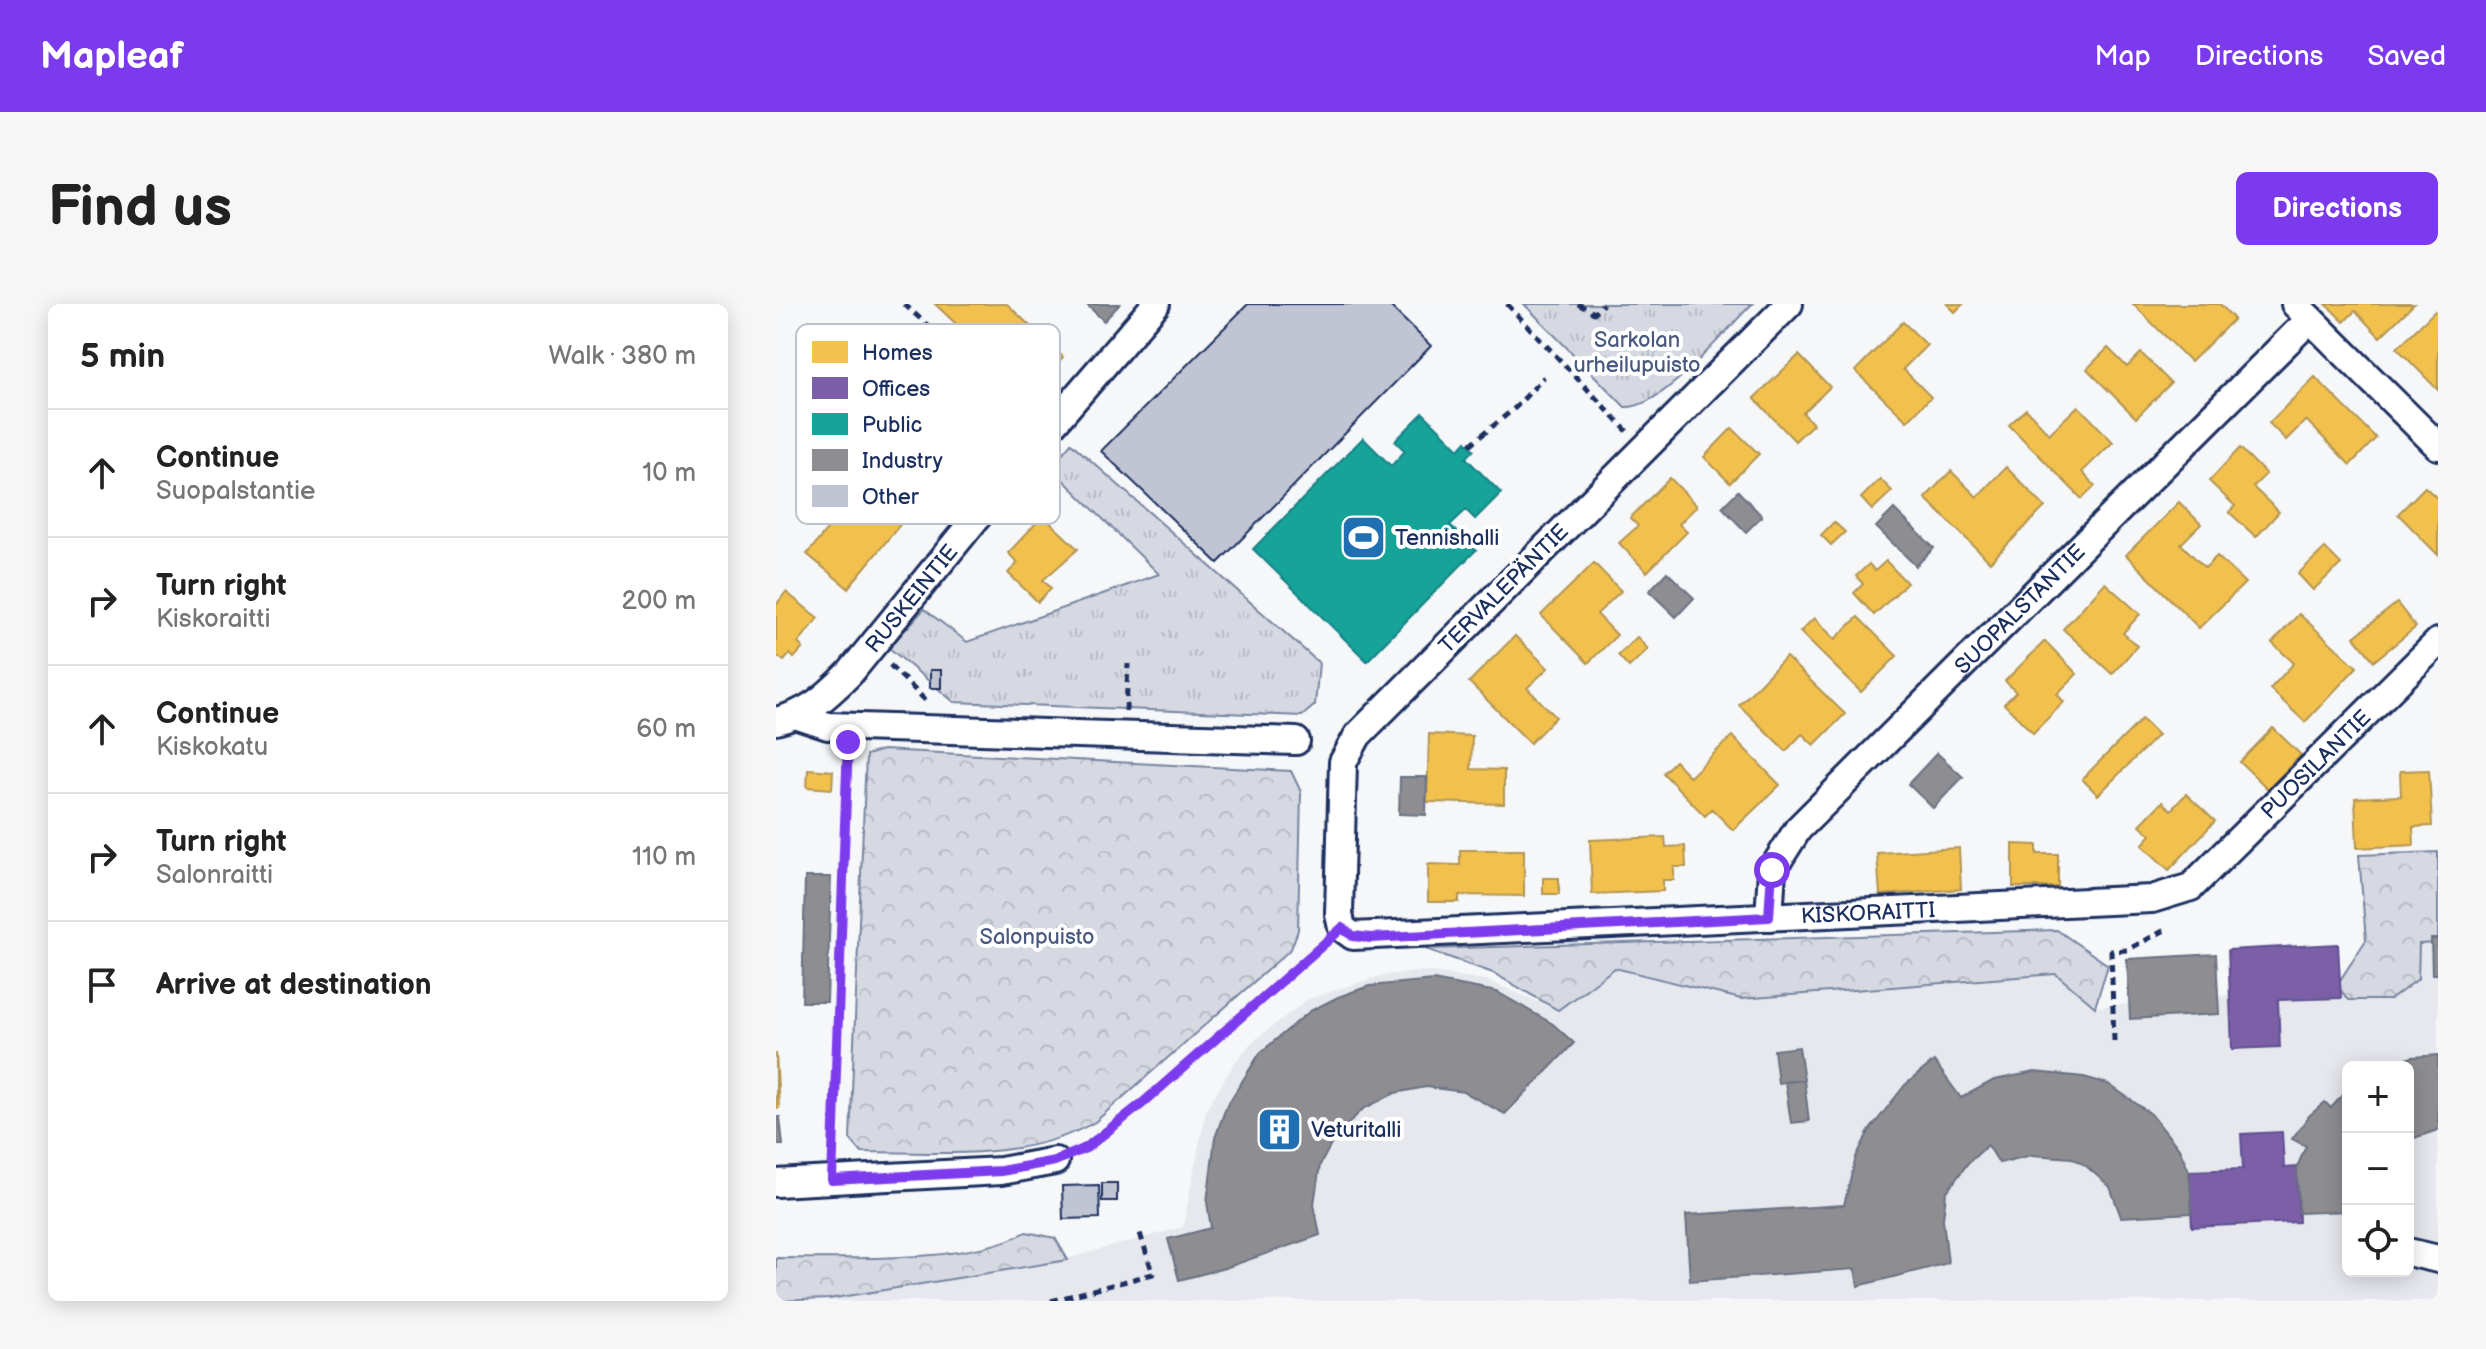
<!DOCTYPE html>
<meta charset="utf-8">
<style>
:root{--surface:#fff;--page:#f6f6f6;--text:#222;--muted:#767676;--line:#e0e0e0;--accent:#7c3aed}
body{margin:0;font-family:"Balsamiq Sans",sans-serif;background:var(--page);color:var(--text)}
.controls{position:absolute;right:24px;bottom:24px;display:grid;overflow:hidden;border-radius:12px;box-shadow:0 4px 20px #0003}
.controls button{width:72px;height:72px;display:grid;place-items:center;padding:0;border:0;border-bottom:2px solid var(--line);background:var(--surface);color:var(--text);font:40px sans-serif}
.stop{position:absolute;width:24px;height:24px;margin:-18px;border:6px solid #7c3aed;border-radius:50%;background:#fff}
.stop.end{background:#7c3aed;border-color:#fff;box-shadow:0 2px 8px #0008}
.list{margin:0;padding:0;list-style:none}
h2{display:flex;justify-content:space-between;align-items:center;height:104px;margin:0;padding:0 32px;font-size:34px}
h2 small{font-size:26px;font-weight:400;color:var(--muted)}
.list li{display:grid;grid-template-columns:52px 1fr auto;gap:24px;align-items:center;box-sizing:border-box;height:128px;padding:0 32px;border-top:2px solid var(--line)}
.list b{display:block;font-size:30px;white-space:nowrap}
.list p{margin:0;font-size:26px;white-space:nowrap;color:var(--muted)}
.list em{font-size:26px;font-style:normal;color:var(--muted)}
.icon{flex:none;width:44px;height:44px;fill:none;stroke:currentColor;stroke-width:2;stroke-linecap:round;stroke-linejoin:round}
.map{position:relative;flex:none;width:1662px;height:997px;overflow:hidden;border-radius:12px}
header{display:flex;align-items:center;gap:48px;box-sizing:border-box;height:112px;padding:0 40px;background:var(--accent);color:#fff}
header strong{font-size:38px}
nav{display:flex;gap:44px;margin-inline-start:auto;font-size:28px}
.intro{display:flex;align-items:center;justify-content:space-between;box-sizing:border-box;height:192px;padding:0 48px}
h1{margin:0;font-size:56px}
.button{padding:20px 36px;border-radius:12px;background:var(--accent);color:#fff;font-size:28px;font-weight:700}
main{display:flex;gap:48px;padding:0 48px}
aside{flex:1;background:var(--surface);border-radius:12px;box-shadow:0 4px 20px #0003}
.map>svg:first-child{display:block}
.built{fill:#e6e8ee;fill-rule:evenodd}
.grass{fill:url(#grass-tufts);stroke:#7884a0;stroke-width:2}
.forest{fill:url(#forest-crowns);stroke:#7884a0;stroke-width:2}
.homes{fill:#f2c14e;stroke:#b29553;stroke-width:2}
.offices{fill:#7b5ea7;stroke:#5e5091;stroke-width:2}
.public{fill:#17a398;stroke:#188087;stroke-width:2}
.industry{fill:#8d8d92;stroke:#6b7182;stroke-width:2}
.building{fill:#c0c4d3;stroke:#1b2f5e;stroke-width:2}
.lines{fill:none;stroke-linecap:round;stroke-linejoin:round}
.minor-casing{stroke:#1b2f5e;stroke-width:32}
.path{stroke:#1b2f5e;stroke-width:5;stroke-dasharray:8 6;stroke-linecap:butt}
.minor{stroke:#fff;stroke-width:26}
.route{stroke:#7c3aed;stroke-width:10}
.labels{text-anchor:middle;stroke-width:8;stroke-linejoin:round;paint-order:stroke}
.park-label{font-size:22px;fill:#4a5a7f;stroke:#fff}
.poi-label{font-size:22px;fill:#1b2f5e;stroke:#fff;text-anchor:start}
.street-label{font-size:22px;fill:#1b2f5e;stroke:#fff}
.key{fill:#fff;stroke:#bbc1cf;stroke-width:2}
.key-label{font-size:22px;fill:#1b2f5e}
</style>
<header>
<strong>Mapleaf</strong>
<nav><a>Map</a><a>Directions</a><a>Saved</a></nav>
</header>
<div class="intro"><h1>Find us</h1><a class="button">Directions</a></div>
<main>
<aside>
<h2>5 min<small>Walk · 380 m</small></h2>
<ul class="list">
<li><svg class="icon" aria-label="ahead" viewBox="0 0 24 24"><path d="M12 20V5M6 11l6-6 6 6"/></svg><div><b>Continue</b><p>Suopalstantie</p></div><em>10 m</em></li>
<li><svg class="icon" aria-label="right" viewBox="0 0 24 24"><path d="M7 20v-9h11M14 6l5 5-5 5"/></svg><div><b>Turn right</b><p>Kiskoraitti</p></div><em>200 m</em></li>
<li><svg class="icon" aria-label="ahead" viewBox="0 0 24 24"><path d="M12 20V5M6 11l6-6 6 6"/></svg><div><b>Continue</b><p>Kiskokatu</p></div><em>60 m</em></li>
<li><svg class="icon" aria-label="right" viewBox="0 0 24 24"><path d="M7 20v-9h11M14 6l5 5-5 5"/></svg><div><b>Turn right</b><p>Salonraitti</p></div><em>110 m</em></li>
<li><svg class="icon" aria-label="arrive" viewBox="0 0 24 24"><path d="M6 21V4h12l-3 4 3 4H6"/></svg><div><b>Arrive at destination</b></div></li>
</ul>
</aside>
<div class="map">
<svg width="1662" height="997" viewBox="0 0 1662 997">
<defs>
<pattern id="grass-tufts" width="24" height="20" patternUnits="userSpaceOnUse" patternTransform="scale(2)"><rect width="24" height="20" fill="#d6d9e2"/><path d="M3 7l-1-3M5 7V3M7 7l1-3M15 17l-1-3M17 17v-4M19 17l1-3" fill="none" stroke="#b7bbc4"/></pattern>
<pattern id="forest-crowns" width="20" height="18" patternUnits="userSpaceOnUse" patternTransform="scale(2)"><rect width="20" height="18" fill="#d6d9e2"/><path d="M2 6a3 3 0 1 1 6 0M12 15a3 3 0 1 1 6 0" fill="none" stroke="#b7bbc4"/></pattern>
</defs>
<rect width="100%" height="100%" fill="#f6f7f9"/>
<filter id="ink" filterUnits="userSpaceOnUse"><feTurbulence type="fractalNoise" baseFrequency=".0125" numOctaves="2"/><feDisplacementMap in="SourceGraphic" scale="16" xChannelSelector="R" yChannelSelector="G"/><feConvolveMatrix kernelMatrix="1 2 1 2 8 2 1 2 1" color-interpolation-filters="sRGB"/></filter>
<g filter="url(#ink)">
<!-- built -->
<path class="built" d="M1643,639H1662V997H36L260,963L407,923L430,806L457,761L475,739L532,695L606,671L650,667L710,676L782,706L839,664L965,695L1280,670L1319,703L1561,681L1572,696H1614L1642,675ZM1572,763H1632V967H1572Z"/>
<!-- grass -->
<g class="grass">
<path d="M748,0H976C948,27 887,105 849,103Z"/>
<polygon points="295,139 543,359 539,401 526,412 178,398 113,344 148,305 191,338 383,270 275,164"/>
</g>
<!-- forest -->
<g class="forest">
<path d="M107,446L515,467L525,488L522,626L515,645L319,818C248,858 165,848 85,848L74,835L90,451Z"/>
<polygon points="1662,548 1662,639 1643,640 1642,675 1614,696 1572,696 1561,681 1590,636 1583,551"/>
<polygon points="1281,626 1332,661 1319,703 1280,670 965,695 839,664 782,706 717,669 650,645"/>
<path d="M250,928L279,934L292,956L53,995L0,997V954C68,954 193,960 250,928Z"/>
</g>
<!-- homes -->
<g class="homes">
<polygon points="159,0 231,0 287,53 253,89"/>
<polygon points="1171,0 1187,0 1179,8"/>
<polygon points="1357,0 1444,0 1458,15 1415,58"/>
<polygon points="1550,0 1638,0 1604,33 1579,7 1568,18"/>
<polygon points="1662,4 1662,86 1621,44"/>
<polygon points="1127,18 1151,41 1127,65 1155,93 1131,117 1079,67"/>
<polygon points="1332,44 1351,63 1365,49 1395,79 1360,114 1311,65"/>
<polygon points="1023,51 1054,83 1027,109 1037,120 1019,137 978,94"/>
<polygon points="1539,73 1600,134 1574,161 1530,116 1510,136 1493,119"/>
<polygon points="1302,102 1337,138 1306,168 1319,182 1306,195 1233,121 1250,105 1273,130"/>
<polygon points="956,124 983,150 954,179 928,153"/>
<polygon points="1464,144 1490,170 1477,183 1503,208 1480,233 1453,208 1459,202 1433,177"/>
<polygon points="1230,163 1269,203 1214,258 1149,194 1175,167 1201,193"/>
<polygon points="894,174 921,202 903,220 911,228 871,268 843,239 862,222 854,214"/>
<polygon points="1104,175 1116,187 1096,206 1085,194"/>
<polygon points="91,177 132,211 72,284 31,250"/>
<polygon points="1649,183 1662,195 1662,251 1622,210"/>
<polygon points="1403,198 1425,220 1405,240 1429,264 1441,252 1469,279 1423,324 1350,251"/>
<polygon points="267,212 302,245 267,276 275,284 262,298 232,269 242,259 232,249"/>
<polygon points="1058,218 1069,228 1055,241 1045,231"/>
<polygon points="1549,244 1565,260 1537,286 1522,270"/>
<polygon points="1110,257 1131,279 1098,311 1078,289 1087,280 1080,272 1093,260 1099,267"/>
<polygon points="818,259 845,287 821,310 841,331 812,359 765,311"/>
<polygon points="1329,279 1364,310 1347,329 1361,342 1336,370 1287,325"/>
<polygon points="10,288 42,314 22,339 27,344 18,354 14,350 8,357 0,351 0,301"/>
<polygon points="1621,299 1640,323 1598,357 1578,333"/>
<polygon points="1523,310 1581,363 1529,418 1494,385 1518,359 1496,339"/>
<polygon points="1082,313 1121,352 1085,388 1024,328 1038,314 1059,335"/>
<polygon points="739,332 772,364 751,384 780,413 754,439 693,378"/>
<polygon points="861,333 872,345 853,363 842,351"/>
<polygon points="1269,337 1301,370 1281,390 1288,398 1257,429 1228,400 1240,388 1229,377"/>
<polygon points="1010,353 1069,410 1038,441 1026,430 1010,447 963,401"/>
<polygon points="1366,415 1382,431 1322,491 1306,475"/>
<polygon points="1497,424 1525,451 1492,485 1464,458"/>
<polygon points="653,430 696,432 695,465 728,466 728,500 651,498"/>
<polygon points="956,432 1004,481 957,526 936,505 929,512 887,469 899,457 914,473"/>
<polygon points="32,465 57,467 56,485 31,483"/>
<polygon points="1653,466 1656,522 1637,523 1638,541 1581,544 1579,494 1625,492 1624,467"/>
<polygon points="1410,490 1439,517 1393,566 1366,541 1375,531 1364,521 1386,498 1395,506"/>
<polygon points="889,533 890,543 909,542 910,563 898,563 898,576 887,576 887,587 816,590 814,536"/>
<polygon points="1237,540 1261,541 1261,550 1282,550 1282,583 1237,583"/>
<polygon points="1183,544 1185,585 1104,591 1101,549"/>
<polygon points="684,546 748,546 748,592 683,591 683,598 652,598 652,560 684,561"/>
<rect x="767" y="574" width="16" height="16"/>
<polygon points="0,749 3,804 0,804"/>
</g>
<!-- offices -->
<g class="offices">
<polygon points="1562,640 1565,694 1502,696 1504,743 1456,745 1452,646"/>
<polygon points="1506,828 1508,864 1521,863 1523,918 1416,923 1413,867 1467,865 1465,830"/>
</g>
<!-- public -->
<polygon class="public" points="647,109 683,145 690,137 698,146 690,154 725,189 699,215 690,206 674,221 700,246 591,357 477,245 587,134 615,162 629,147 619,137"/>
<!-- industry -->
<g class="industry">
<polygon points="310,0 344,0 328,17"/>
<polygon points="962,187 986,212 970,228 946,203"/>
<polygon points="1118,205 1158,244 1140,262 1100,223"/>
<polygon points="891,268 918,294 900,313 873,287"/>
<polygon points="1161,449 1187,473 1157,504 1132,480"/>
<polygon points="624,473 651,473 650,511 623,510"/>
<polygon points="29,573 55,573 51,698 26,698"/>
<polygon points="1655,635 1662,635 1662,670 1656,670"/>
<polygon points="1440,650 1443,710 1354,715 1351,655"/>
<polygon points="657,676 721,688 777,720 798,739 729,810 688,788 650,783 619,789 587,805 559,833 544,861 538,900 544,931 449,964 403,976 392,935 435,924 431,898 439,834 450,803 484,749 534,707 562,693 593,682"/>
<polygon points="1023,743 1028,776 1002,779 998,746"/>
<polygon points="1662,751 1662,826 1632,836 1632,763 1605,763 1636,753"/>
<polygon points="1158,757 1185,794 1218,776 1259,768 1308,773 1332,780 1375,810 1404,846 1413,867 1416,909 1345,913 1334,883 1310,862 1296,854 1256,851 1223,859 1212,841 1192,859 1170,889 1167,915 1172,959 1082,982 1079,965 914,977 910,911 1068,901 1080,853 1093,827 1129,781"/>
<polygon points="1028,776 1033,817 1015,819 1009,778"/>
<polygon points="1571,786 1572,907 1523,909 1521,863 1530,842 1516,835 1533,812 1549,798 1555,804"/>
<polygon points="0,813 4,813 7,841 0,841"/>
</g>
<!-- building -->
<g class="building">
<polygon points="472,0 612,0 655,42 442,259 325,147"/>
<rect x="154" y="366" width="11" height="18"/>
<rect x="326" y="879" width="15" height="18"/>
<polygon points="323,881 324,914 287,915 286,882"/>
</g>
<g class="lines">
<defs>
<g id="minor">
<path id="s1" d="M1013,0L582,431L567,458L564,571L563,610L566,624L577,632L1376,595L1415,583L1662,338"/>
<polyline points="1519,0 1662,142"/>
<polyline points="22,412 52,422 520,437"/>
<path id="s2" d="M0,417C33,409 51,392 74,369L270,128L380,0"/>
<path id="s3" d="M993,613L996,566L1022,525L1534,15"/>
<polyline points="0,879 225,867 279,857"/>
<polyline points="1632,948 1662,955"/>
</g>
</defs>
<!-- minor casing -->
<use href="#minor" class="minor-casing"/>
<!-- path -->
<g class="path">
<polyline points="128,0 252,112"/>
<polyline points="731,0 851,127"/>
<polyline points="802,0 818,9 827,0"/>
<polyline points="694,141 740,103 768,73"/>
<polyline points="114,361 152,399"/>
<polyline points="350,407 352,360"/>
<polyline points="1338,737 1335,647 1351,646 1389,626"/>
<polyline points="302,847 368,798 548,640"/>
<polyline points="57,851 71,445"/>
<polyline points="275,997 377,970 363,926"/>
</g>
<!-- minor -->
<use href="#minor" class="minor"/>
</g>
</g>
<g class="lines" filter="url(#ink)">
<!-- route -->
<polyline class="route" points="72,438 56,876 225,867 279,857 310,844 368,798 566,624 577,632 595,634 993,613 996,566"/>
</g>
<!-- icons -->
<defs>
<symbol id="stadium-square" viewBox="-11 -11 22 22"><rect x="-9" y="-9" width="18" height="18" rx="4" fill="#1f6fb2" stroke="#fff"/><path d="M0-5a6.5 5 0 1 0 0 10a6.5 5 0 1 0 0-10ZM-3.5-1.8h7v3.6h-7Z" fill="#fff"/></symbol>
<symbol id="building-square" viewBox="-11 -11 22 22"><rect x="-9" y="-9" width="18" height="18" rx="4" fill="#1f6fb2" stroke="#fff"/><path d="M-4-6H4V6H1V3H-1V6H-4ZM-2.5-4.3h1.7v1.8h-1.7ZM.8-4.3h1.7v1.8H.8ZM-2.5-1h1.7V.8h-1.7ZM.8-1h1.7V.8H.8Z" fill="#fff"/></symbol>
</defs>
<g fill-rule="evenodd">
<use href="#stadium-square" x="562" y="208" width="51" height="51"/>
<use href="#building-square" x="478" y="800" width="51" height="51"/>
</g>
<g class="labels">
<!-- park labels -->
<g class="park-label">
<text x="861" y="43">Sarkolan<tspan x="861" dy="25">urheilupuisto</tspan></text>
<text x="261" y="640">Salonpuisto</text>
</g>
<!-- poi labels -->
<g class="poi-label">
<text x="619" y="241">Tennishalli</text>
<text x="535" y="833">Veturitalli</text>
</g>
<!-- street labels -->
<g class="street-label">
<text transform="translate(727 284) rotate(-45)" y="8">TERVALEPÄNTIE</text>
<text dy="8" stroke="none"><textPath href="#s2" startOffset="186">RUSKEINTIE</textPath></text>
<text dy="8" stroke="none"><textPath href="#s3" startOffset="408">SUOPALSTANTIE</textPath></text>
<text dy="8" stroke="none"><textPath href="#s1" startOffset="1836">PUOSILANTIE</textPath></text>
<text dy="8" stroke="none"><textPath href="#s1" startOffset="1336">KISKORAITTI</textPath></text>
</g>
</g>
<!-- legend -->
<rect x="20" y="20" width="264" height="200" rx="12" class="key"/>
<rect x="36" y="37" width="36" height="22" fill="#f2c14e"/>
<rect x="36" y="73" width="36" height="22" fill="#7b5ea7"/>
<rect x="36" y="109" width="36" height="22" fill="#17a398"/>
<rect x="36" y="145" width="36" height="22" fill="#8d8d92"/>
<rect x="36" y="181" width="36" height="22" fill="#c0c4d3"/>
<g class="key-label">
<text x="86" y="56">Homes</text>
<text x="86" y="92">Offices</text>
<text x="86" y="128">Public</text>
<text x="86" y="164">Industry</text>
<text x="86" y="200">Other</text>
</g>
</svg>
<div class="controls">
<button>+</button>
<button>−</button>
<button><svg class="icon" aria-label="locate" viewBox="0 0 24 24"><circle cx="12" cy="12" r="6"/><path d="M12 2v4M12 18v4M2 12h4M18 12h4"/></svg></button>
</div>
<div class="stop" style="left:996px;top:566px"></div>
<div class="stop end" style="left:72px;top:438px"></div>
</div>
</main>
